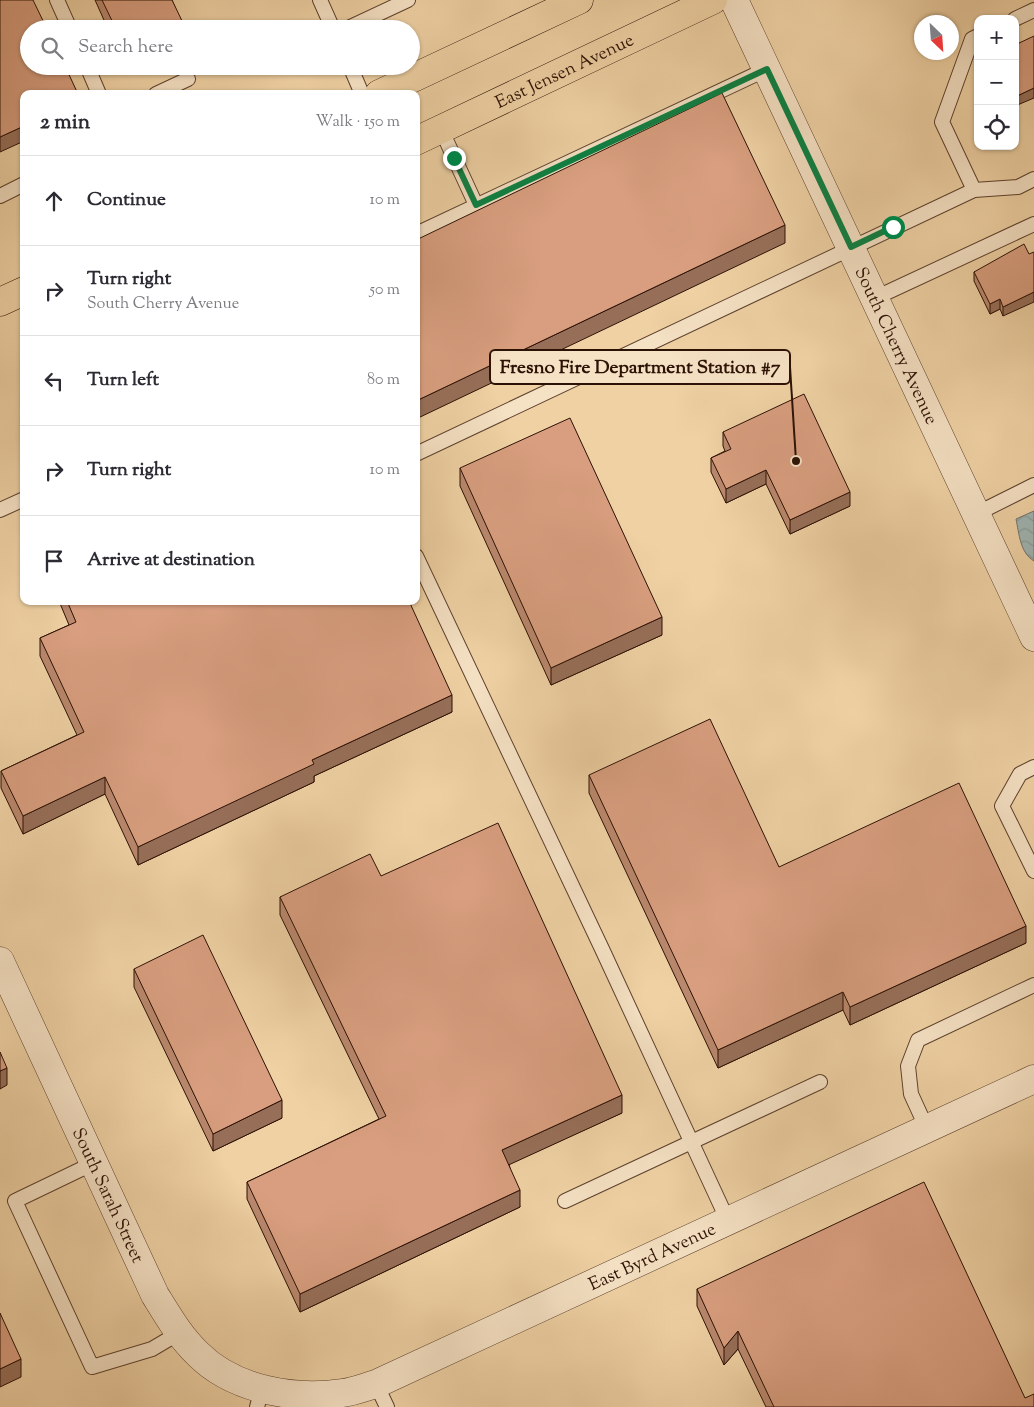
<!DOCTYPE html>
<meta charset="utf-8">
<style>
:root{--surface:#fff;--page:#f2f2f3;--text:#2b2b33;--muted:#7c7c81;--line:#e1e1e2}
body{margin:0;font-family:"Sorts Mill Goudy",serif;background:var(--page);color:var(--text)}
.controls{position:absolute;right:15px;top:15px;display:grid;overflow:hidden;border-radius:10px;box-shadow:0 1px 4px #0004}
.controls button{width:45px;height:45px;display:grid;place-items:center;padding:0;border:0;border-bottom:1px solid var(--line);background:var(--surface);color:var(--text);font:25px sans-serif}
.compass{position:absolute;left:914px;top:15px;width:45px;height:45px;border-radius:50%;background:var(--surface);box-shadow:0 1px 4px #0004;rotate:155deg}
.stop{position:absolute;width:15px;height:15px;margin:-11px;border:4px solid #0b8043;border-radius:50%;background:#fff}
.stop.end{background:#0b8043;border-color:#fff;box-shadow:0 1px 5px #0008}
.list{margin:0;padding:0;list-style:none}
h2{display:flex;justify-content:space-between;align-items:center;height:65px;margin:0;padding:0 20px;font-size:21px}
h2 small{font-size:16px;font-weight:400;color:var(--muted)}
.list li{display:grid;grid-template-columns:32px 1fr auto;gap:15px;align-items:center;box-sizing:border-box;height:90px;padding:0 20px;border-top:1px solid var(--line)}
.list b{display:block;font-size:19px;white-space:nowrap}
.list p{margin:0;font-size:16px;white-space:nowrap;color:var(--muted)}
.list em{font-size:16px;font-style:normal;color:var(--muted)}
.icon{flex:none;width:28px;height:28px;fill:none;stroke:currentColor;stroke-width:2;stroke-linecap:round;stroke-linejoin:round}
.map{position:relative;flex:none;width:1034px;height:1407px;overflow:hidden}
.search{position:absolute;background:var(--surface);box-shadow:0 1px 4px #0004;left:20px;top:20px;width:400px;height:55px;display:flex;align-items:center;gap:12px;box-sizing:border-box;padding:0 18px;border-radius:28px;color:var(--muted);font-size:19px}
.panel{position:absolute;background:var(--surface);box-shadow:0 1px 4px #0004;left:20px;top:90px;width:400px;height:515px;border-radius:10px}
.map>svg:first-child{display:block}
.water{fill:url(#water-waves);stroke:#71736d}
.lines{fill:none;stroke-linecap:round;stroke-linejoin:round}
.service-casing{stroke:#5d412d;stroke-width:16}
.minor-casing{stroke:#5d412d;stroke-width:29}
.primary-casing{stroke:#2c1105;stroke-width:29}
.service{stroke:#f5e1c4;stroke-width:14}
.minor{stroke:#f5e1c4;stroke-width:28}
.primary{stroke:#efd1a4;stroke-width:28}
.wall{fill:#ba886d;stroke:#2c1105}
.shaded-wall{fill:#976f59;stroke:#2c1105}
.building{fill:#d89e7f;stroke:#2c1105}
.route{stroke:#0b8043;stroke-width:6}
.labels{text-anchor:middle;stroke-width:4.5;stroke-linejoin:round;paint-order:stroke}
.street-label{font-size:18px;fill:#2c1105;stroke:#f5e1c4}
.leader{fill:none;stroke:#2c1105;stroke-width:2}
.callout-dot{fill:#2c1105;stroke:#f5e1c4;stroke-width:2}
.callout{fill:#f5e1c4;stroke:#2c1105;stroke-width:2}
.callout-label{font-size:19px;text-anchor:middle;font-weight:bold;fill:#2c1105}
</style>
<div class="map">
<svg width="1034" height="1407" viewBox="0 0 1034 1407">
<defs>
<pattern id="water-waves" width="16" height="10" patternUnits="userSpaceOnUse" patternTransform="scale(1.25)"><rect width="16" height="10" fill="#9fb4b2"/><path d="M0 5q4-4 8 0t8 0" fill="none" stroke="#899a98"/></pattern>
</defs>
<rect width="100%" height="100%" fill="#efd1a4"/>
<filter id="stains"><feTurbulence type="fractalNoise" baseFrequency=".004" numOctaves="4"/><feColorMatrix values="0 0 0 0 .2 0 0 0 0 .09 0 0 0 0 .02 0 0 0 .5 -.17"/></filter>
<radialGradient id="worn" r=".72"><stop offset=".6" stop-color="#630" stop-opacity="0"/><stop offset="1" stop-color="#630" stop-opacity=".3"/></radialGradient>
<!-- water -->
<path class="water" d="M1034,511V561C1020,553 1019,533 1016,519Z"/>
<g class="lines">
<defs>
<g id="service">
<polyline points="57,0 70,29"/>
<polyline points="320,0 333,29"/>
<polyline points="1015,19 1034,10"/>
<polyline points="346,29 408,0"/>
<polyline points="87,66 99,94"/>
<polyline points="350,66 362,94"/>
<polyline points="156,94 188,79"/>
<polyline points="441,129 476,205"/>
<polyline points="974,190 1018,187 1034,179"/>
<polyline points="0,196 24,184"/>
<polyline points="416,234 767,69"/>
<polyline points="875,298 1034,224"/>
<polyline points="416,454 974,190 942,122 972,39 978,36"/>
<polyline points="0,510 24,499"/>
<polyline points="976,514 1034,485"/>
<polyline points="416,556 602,949 728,1221"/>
<polyline points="1034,767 1020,774 1002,806 1034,871"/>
<polyline points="927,1129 911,1094 908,1066 918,1040 1034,985"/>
<polyline points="94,1163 15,1201 92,1367 152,1349 179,1333"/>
<polyline points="565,1201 820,1082"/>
<polyline points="376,1384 387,1407"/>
<polyline points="257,1407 262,1389"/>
</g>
<g id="minor">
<path id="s1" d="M734,0L1034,637"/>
<path id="s2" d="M0,961L155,1295C168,1316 180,1337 198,1354C234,1390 294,1400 342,1393C353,1392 365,1387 376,1384L1034,1079"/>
</g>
<g id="primary">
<polyline points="379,94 579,0"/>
<path id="s3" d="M416,141L713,0"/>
<polyline points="0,302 24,291"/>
</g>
</defs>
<!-- service casing -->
<use href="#service" class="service-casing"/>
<!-- minor casing -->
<use href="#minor" class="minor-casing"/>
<!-- primary casing -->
<use href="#primary" class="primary-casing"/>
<!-- service -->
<use href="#service" class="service"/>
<!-- minor -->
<use href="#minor" class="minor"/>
<!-- primary -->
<use href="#primary" class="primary"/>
</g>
<!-- wall -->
<g class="wall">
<polygon points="95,0 172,0 184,29 108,29"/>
<polygon points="1029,254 1003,316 1000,309 990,314 974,281 974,272"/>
<polygon points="723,432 850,506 790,534 766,484 726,503 711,472 711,458 725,451 723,446"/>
<polygon points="460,468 662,635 551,685 460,486"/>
<polygon points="59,601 409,601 452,712 314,776 314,782 138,865 105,794 23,834 1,788 1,771 77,735 40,656 40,638 69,625"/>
<polygon points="589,775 779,867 1026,943 850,1025 843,1010 718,1068 589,793"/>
<polygon points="381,876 622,1113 509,1164 520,1207 300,1312 247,1199 247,1182 379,1119 280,915 280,897"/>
<polygon points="134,969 282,1118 213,1151 134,987"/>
<polygon points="697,1289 1025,1398 1034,1407 766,1407 738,1349 724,1365 697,1306"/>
</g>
<!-- shaded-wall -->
<g class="shaded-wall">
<polygon points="184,25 184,29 176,29"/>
<polygon points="1034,88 1034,98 1015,106 1015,97"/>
<polygon points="24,126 24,141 0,152 0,137"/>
<polygon points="785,225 785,243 416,419 416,401"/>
<polygon points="1034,292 1034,302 1003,316 1003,307"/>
<polygon points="1000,299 1000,309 990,314 990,304"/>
<polygon points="766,470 766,484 726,503 726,489"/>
<polygon points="850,492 850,506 790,534 790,520"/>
<polygon points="662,617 662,635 551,685 551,668"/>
<polygon points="452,695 452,712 314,776 314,782 138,865 138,847 312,760"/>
<polygon points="105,777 105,794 23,834 23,816"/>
<polygon points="1026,926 1026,943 850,1025 850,1007"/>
<polygon points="843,992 843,1010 718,1068 718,1050"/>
<polygon points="7,1068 7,1085 0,1089 0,1071"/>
<polygon points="622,1095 622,1113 502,1168 502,1150"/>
<polygon points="282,1100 282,1118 213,1151 213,1134"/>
<polygon points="520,1190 520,1207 300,1312 300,1294"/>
<polygon points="738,1331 738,1349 724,1365 724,1348"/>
<polygon points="21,1359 21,1377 0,1387 0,1369"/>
</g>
<!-- building -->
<g class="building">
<polygon points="0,0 33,0 47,29 29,29 29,66 65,66 78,94 24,94 24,126 0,137"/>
<polygon points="102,0 172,0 184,25 176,29 116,29"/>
<polygon points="1034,36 1034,88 1015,97 1015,45"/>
<polygon points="722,93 785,225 416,401 416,240"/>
<polygon points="1024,244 1029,254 1034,252 1034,292 1003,307 1000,299 990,304 974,272"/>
<polygon points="804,394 850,492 790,520 766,470 726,489 711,458 731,449 723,432"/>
<polygon points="570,418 662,617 551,668 460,468"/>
<polygon points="67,601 409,601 452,695 312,760 314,764 138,847 105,777 23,816 1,771 84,732 40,638 76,622"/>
<polygon points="710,719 779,867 959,783 1026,926 850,1007 843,992 718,1050 589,775"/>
<polygon points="498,823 622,1095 502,1150 520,1190 300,1294 247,1182 386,1116 280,897 370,854 381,876"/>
<polygon points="203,935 282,1100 213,1134 134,969"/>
<polygon points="0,1052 7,1068 0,1071"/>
<polygon points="924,1182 1025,1398 1034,1394 1034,1407 774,1407 738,1331 724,1348 697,1289"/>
<polygon points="0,1313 21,1359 0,1369"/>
</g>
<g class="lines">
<!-- route -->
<polyline class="route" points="454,158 476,205 767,69 851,247 893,227"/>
</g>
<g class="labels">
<!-- street labels -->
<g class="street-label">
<text dy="6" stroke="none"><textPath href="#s3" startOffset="164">East Jensen Avenue</textPath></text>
<text dy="6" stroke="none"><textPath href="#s1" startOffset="382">South Cherry Avenue</textPath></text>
<text dy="6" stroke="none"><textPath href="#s2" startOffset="258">South Sarah Street</textPath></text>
<text dy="6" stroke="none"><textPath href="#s2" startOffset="935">East Byrd Avenue</textPath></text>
</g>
</g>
<!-- callouts -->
<path class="leader" d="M796 461L790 367"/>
<circle class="callout-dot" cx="796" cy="461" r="5"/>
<rect class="callout" x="490" y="350" width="300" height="34" rx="5"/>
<g class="callout-label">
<text x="640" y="373">Fresno Fire Department Station #7</text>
</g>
<rect width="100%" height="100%" filter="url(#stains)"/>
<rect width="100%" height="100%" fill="url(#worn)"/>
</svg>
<div class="controls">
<button>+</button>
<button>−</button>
<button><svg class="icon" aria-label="locate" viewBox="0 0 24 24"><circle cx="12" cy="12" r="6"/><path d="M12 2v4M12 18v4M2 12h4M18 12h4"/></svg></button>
</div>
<svg class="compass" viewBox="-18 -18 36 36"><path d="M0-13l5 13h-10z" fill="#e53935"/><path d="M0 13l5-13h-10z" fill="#7c7c81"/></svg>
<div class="stop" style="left:893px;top:227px"></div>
<div class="stop end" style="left:454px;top:158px"></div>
<div class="search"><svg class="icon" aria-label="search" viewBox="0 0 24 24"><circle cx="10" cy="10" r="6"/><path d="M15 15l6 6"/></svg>Search here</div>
<section class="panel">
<h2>2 min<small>Walk · 150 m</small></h2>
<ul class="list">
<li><svg class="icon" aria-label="ahead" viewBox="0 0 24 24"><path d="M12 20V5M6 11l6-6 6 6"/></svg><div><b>Continue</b></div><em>10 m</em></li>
<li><svg class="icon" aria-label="right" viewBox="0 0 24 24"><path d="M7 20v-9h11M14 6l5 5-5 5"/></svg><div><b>Turn right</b><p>South Cherry Avenue</p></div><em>50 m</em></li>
<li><svg class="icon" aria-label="left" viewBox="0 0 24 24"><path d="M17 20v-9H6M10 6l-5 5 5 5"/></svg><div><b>Turn left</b></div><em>80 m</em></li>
<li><svg class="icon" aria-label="right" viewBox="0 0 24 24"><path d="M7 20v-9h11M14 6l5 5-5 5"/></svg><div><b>Turn right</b></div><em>10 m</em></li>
<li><svg class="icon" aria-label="arrive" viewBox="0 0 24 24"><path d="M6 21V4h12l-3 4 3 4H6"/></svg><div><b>Arrive at destination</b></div></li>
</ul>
</section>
</div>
